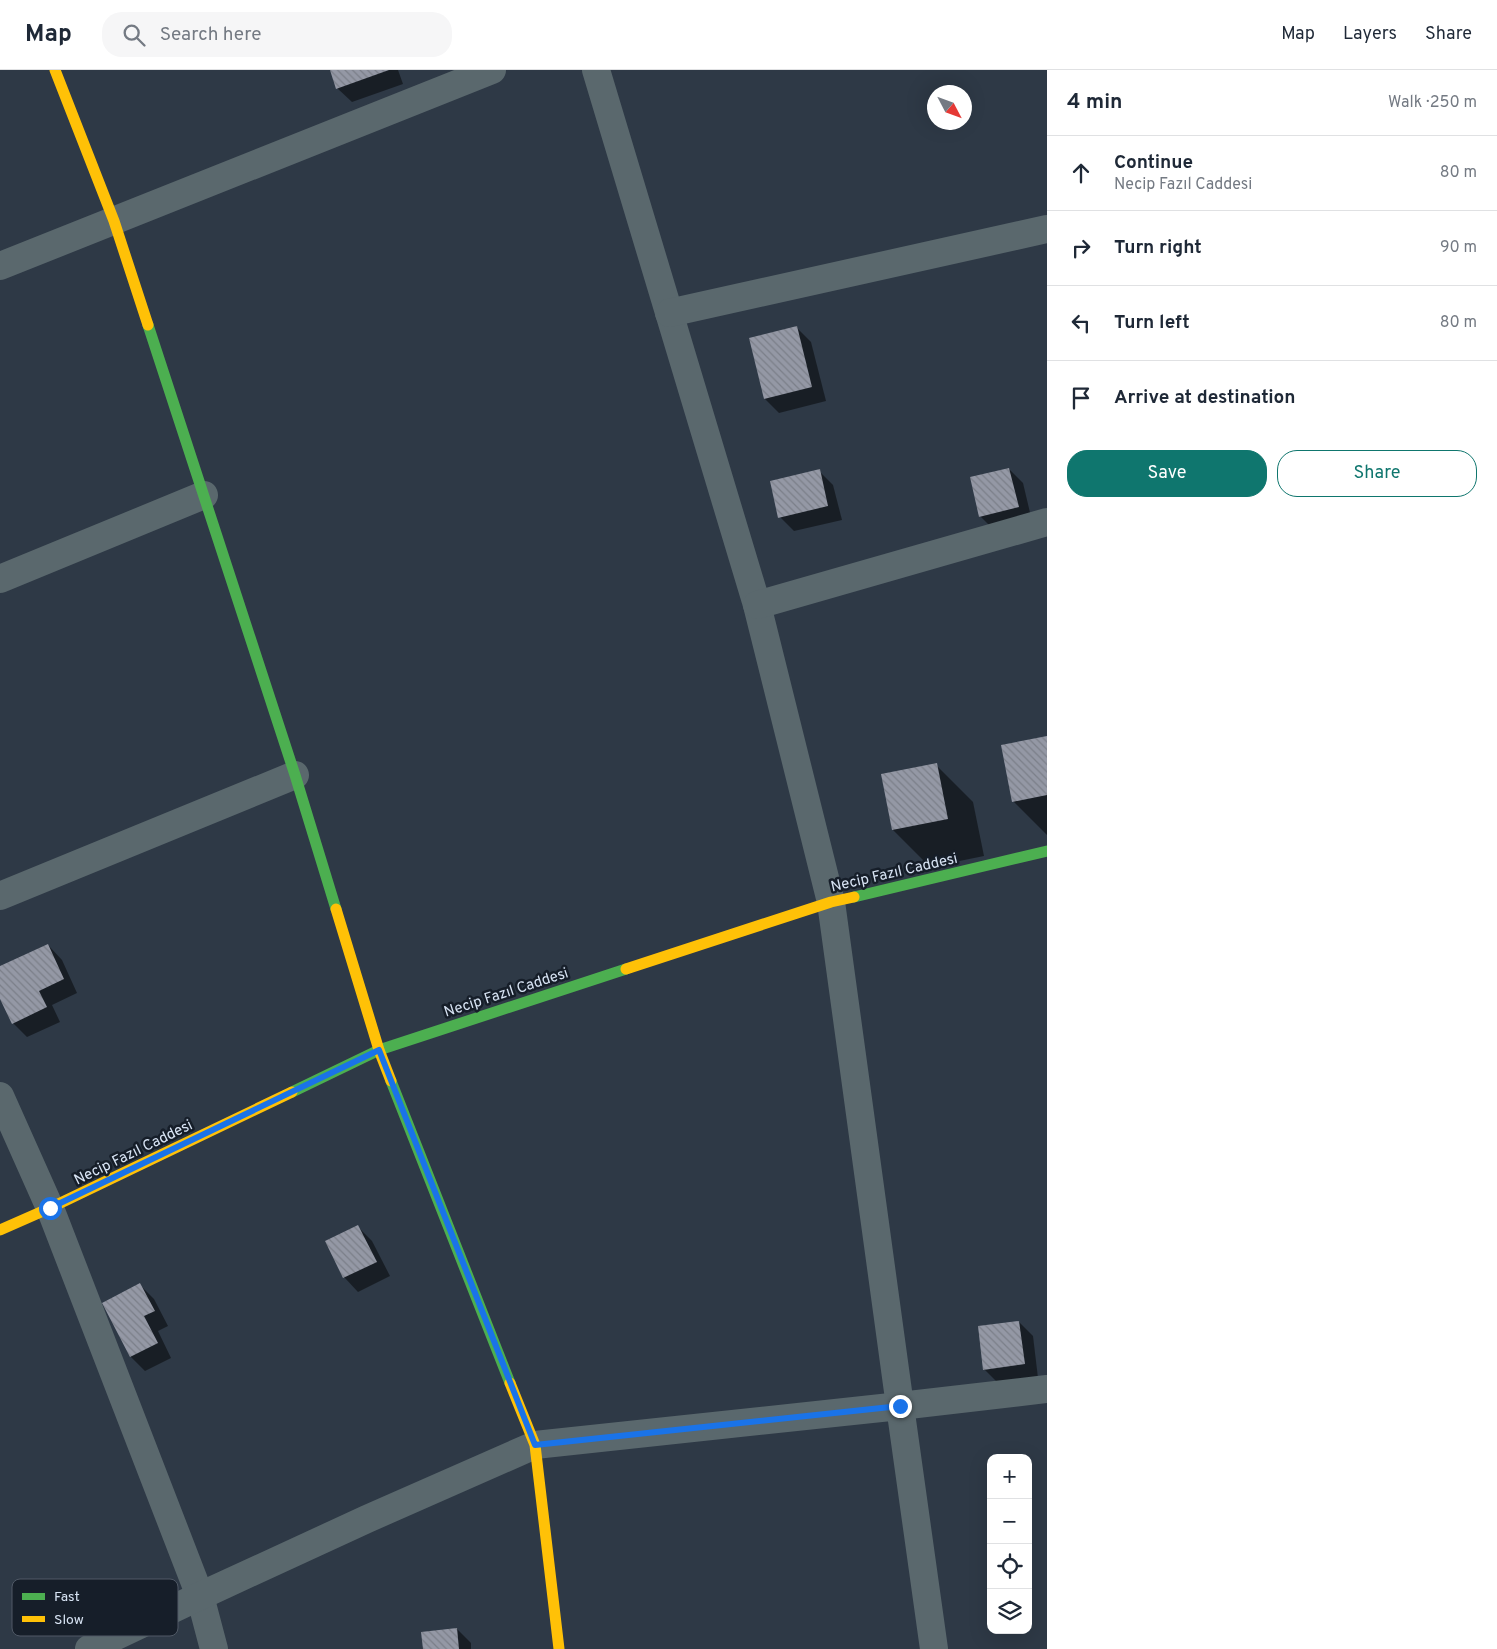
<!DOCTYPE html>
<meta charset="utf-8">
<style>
:root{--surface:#fff;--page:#f6f6f7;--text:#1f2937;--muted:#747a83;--line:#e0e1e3;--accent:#0f766e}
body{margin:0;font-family:Overpass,sans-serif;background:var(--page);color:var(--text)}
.controls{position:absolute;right:15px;bottom:15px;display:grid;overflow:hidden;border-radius:10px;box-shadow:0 5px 20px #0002}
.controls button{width:45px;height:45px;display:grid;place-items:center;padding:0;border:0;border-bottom:1px solid var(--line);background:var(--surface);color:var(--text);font:25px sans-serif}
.compass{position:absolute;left:927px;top:15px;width:45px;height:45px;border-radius:50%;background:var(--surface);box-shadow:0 5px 20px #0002;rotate:131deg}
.stop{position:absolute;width:15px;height:15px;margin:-11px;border:4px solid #1a73e8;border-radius:50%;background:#fff}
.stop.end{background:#1a73e8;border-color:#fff;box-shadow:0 1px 5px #0008}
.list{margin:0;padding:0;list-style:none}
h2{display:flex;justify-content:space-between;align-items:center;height:65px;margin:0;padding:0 20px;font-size:21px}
h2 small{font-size:16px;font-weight:400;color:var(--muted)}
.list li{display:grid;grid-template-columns:32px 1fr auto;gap:15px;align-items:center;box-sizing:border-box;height:75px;padding:0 20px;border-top:1px solid var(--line)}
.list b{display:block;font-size:19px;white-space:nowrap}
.list p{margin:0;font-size:16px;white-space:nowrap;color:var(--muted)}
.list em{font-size:16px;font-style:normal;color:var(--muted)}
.actions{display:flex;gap:10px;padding:15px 20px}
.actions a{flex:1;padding:11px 0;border:1px solid var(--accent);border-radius:20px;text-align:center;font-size:18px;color:var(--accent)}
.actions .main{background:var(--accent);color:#fff}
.icon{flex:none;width:28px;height:28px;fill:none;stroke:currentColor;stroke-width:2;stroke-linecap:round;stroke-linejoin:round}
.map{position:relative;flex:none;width:1047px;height:1579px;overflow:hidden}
header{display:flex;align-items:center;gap:30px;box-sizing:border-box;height:70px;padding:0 25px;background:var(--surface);border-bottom:1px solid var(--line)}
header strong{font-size:24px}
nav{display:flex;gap:28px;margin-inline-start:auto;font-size:18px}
.search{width:350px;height:45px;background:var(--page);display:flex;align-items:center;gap:12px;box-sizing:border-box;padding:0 18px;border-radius:20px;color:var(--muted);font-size:19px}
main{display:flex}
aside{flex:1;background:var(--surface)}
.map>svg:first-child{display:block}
.shadow{fill:#0007}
.building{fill:url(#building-back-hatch)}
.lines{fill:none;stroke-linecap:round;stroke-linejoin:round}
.street{stroke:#5a686d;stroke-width:28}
.fast{stroke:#4caf50;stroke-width:11}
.slow{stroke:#ffc107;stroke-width:11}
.route{stroke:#1a73e8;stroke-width:6}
.labels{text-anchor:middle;stroke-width:5;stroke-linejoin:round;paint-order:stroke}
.street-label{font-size:15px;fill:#d8e4f4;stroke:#161e29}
.key{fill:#161e29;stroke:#505966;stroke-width:1}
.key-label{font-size:14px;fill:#d8e4f4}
</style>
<header>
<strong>Map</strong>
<div class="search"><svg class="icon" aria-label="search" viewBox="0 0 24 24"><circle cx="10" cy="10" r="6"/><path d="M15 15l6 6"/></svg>Search here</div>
<nav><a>Map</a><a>Layers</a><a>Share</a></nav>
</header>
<main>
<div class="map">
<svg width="1047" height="1579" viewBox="0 0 1047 1579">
<defs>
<pattern id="building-back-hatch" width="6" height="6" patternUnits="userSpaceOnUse" patternTransform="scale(1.25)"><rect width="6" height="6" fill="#9498a5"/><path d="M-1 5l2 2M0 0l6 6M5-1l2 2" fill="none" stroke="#7b7f89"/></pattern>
</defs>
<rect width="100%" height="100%" fill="#2e3946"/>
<!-- shadow -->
<g class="shadow">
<polygon points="331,0 398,0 403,14 352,32 337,18"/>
<polygon points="797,258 811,272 826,331 779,343 765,329 751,269"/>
<polygon points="1009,399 1023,413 1032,451 994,460 980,446"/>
<polygon points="819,401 833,415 842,450 794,461 780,447"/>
<polygon points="1047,667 1047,765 1013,731"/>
<polygon points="936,695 973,732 984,786 930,797 893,760"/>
<polygon points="48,875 62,890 77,923 52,935 60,952 27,967 13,953 0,926 0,898"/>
<polygon points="358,1157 372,1171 390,1206 358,1222 344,1207"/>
<polygon points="140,1215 154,1229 168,1256 158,1261 171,1288 145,1301 131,1287 104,1233"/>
<polygon points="1019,1252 1033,1266 1038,1308 998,1313 984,1299"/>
<polygon points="457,1559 471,1573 471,1579 424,1579"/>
</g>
<!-- building -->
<g class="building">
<polygon points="330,0 389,0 336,19"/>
<polygon points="797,256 812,317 764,329 749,268"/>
<polygon points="1009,398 1019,437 979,447 970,407"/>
<polygon points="820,399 828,436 778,448 770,411"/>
<polygon points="1047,666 1047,725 1012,732 1001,675"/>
<polygon points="937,693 948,749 892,760 881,704"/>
<polygon points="48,874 64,909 39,921 47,937 12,954 0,929 0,896"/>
<polygon points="358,1155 377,1192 343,1208 325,1171"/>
<polygon points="140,1213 155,1241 144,1246 158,1273 130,1287 102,1233"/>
<polygon points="1019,1251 1025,1294 983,1300 978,1256"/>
<polygon points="457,1558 459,1579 423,1579 421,1562"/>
</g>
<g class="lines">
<!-- street -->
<g class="street">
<polyline points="596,0 757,535 831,832 900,1336 1047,1319"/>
<polyline points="0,196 492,0"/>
<polyline points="669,243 1047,159"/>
<polyline points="0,509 204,425"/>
<polyline points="757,535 1047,452"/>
<polyline points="0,826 295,705"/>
<polyline points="0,1026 50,1138 200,1526 214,1579"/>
<polyline points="89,1579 200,1526 367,1449 535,1375 900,1336 934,1579"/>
</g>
<!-- fast -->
<g class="fast">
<polyline points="148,255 295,705 336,839"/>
<polyline points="854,827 1047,781"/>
<polyline points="391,1011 510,1313"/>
<polyline points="292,1022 379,980 626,899"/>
</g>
<!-- slow -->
<g class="slow">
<polyline points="55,0 114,151 148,255"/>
<polyline points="336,839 379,980 391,1011"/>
<polyline points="626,899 831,832 854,827"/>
<polyline points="0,1160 50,1138 292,1022"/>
<polyline points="510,1313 535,1375 559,1579"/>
</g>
</g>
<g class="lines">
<!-- route -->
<polyline class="route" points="50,1138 379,980 535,1375 900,1336"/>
</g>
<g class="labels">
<!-- street labels -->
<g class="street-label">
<text transform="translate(894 802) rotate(-13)" y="5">Necip Fazıl Caddesi</text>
<text transform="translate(506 922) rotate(-18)" y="5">Necip Fazıl Caddesi</text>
<text transform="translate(133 1082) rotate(-26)" y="5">Necip Fazıl Caddesi</text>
</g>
</g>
<!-- legend -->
<rect x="12" y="1509" width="166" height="57" rx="8" class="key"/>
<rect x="22" y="1523" width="23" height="7" fill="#4caf50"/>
<rect x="22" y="1546" width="23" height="6" fill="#ffc107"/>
<g class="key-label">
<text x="54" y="1531">Fast</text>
<text x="54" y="1554">Slow</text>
</g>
</svg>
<div class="controls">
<button>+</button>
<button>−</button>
<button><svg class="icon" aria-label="locate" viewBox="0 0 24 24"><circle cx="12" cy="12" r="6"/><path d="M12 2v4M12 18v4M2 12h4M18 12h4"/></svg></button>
<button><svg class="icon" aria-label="layers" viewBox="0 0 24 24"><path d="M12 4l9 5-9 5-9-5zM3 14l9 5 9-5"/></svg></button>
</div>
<svg class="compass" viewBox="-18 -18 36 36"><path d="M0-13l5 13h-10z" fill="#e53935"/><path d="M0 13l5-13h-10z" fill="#747a83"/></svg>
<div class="stop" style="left:50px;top:1138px"></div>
<div class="stop end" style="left:900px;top:1336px"></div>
</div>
<aside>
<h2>4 min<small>Walk · 250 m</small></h2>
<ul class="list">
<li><svg class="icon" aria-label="ahead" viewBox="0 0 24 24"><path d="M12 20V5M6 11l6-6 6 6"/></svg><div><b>Continue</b><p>Necip Fazıl Caddesi</p></div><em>80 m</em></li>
<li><svg class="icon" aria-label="right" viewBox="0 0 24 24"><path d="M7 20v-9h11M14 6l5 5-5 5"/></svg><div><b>Turn right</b></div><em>90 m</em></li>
<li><svg class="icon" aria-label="left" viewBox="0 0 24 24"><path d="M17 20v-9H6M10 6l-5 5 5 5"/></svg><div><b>Turn left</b></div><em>80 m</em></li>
<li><svg class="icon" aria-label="arrive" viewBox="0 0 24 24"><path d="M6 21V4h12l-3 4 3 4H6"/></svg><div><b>Arrive at destination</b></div></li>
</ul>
<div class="actions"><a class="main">Save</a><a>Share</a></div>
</aside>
</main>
